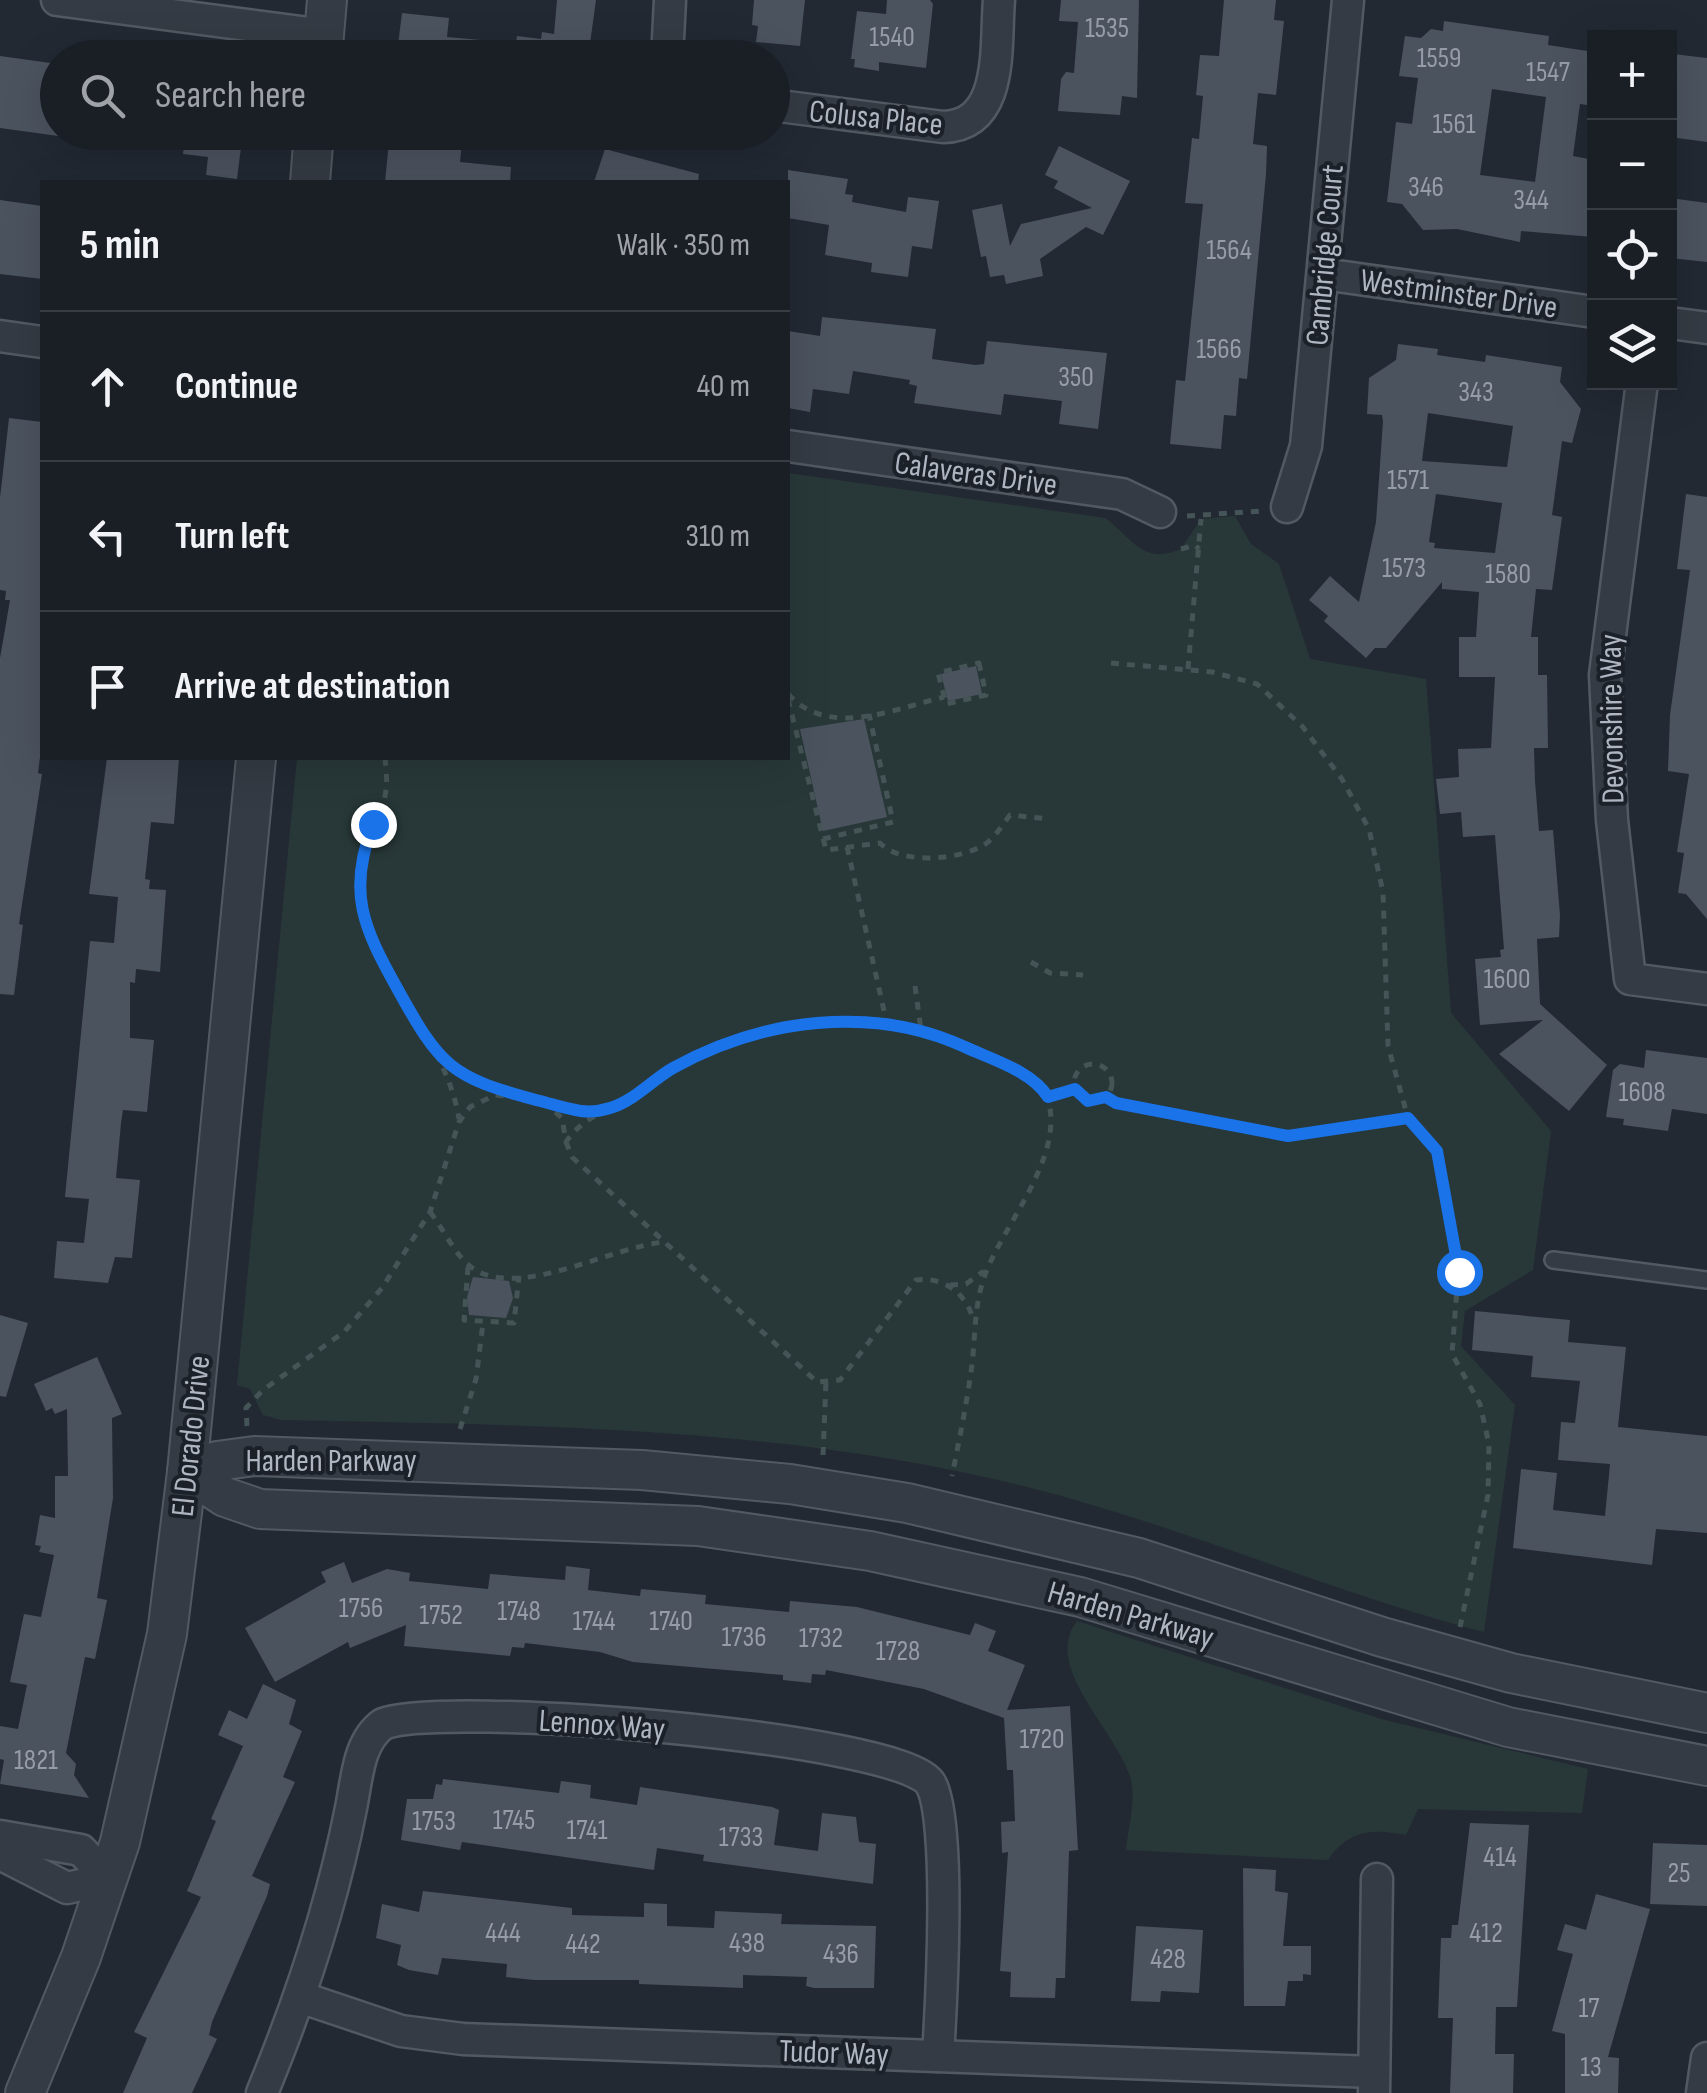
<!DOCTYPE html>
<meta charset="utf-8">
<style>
:root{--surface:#1a1f26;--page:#272c32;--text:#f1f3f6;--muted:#9fa2a7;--line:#383d43}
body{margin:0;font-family:"Sofia Sans Condensed",sans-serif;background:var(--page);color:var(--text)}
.controls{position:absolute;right:30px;top:30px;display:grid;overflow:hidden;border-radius:0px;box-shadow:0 10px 40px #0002}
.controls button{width:90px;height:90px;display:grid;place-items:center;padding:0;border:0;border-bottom:2px solid var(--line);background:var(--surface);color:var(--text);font:50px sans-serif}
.stop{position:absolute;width:30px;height:30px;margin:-22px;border:8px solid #1a73e8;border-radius:50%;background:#fff}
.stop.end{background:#1a73e8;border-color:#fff;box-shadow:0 2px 10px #0008}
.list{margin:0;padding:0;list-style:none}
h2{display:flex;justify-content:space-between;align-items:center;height:130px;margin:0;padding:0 40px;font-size:42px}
h2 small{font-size:32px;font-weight:400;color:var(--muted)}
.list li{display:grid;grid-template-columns:65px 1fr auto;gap:30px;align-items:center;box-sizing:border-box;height:150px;padding:0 40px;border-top:2px solid var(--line)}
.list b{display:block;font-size:38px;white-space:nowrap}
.list em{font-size:32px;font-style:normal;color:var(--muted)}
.icon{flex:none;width:55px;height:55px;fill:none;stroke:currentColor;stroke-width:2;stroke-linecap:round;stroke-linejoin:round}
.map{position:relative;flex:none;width:1707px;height:2093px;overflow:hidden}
.search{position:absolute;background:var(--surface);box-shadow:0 10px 40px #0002;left:40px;top:40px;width:750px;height:110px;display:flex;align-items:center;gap:25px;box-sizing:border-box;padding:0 35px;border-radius:55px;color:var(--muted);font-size:38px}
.panel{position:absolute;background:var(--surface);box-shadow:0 10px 40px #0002;left:40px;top:180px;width:750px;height:580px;border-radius:0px}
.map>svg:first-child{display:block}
.green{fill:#283838}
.building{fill:#4b535f;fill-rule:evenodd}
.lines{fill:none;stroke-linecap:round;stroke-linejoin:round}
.service-casing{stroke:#525962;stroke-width:20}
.minor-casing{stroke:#525962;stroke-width:35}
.tertiary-casing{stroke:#525962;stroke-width:42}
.path{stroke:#455456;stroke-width:5;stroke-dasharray:8 8;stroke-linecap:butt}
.service{stroke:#353b44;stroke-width:15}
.minor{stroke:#353b44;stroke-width:30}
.tertiary{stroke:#353b44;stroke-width:38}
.route{stroke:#1a73e8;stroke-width:12}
.labels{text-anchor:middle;stroke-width:8;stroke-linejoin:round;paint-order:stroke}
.number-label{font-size:28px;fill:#969da8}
.street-label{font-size:32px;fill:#afb6c1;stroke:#1b2029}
</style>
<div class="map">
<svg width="1707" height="2093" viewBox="0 0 1707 2093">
<rect width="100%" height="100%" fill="#222933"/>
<!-- green -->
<g class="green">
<path d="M788,473L1105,518C1132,537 1142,566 1181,549L1201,519L1235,516L1251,544L1279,564L1310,659L1426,679L1451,1013L1551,1131L1533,1270L1465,1311L1461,1346L1515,1405L1484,1632C1330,1592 1185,1527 1031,1488C786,1426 532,1425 281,1420L263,1415L250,1389L237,1385L297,758H788Z"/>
<path d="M1077,1621L1381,1719L1588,1769L1582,1813L1418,1809L1406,1835C1372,1828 1348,1830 1328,1860L1126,1850C1128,1830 1136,1800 1131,1780C1118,1731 1041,1668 1077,1621Z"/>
</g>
<!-- building -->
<g class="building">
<polygon points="557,0 596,0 588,58 514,58 517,36 541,39 542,32 554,34"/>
<polygon points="754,0 805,0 800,46 756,42 758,26 752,25"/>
<polygon points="887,0 930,0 933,4 926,68 879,62 879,71 854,67 855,59 851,59 857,11 886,14"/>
<polygon points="1061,0 1139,0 1137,98 1122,96 1120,115 1058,111 1061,79 1066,72 1074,73 1078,22 1059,21"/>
<polygon points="1224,0 1276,0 1274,20 1284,21 1276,95 1258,93 1253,144 1267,146 1266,174 1247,379 1239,378 1236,416 1224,415 1221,449 1170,444 1176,380 1185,381 1203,204 1185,203 1192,138 1199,139 1203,96 1196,95 1200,55 1219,56"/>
<polygon points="402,13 449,18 447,37 492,41 492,58 415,56 417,46 398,45"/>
<path d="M1444,21L1549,36L1548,45L1594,52V106L1580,104L1573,156L1594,160L1593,237L1521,231L1520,242L1457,229L1423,230L1402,204L1387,202L1396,122L1412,124L1418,78L1399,76L1405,36L1421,38L1431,29L1443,31ZM1492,89L1546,97L1535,182L1480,175Z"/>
<polygon points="1673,54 1707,58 1707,142 1670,137"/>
<polygon points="0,56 58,64 58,136 0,128"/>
<polygon points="186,132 239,132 242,139 237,179 206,175 208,157 183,154"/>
<polygon points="390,132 463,132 460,162 511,167 510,182 385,182"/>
<polygon points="1059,146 1130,181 1103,235 1086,227 1040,259 1043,276 1006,284 1004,275 990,277 986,256 981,257 972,210 1002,204 1010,246 1021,224 1092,208 1054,188 1058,181 1045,175"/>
<polygon points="605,149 699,174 698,182 594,182"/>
<polygon points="788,170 848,179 845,194 853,195 852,202 906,212 908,197 939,201 932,249 912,246 908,277 871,272 872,263 825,255 829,225 788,218"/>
<polygon points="1670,198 1707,203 1707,262 1670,258"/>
<polygon points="0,200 42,206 42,279 0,274"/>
<polygon points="822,317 936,329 932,359 975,365 984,364 987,341 1107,353 1098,429 1059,424 1062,401 1004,394 1001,415 914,403 917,386 909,384 910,380 853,371 849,394 813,389 810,412 788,408 788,331 820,336"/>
<path d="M1398,344L1438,349L1437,355L1485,362L1486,355L1562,367L1560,382L1581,409L1572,443L1562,441L1552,515L1562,517L1552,590L1536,589L1531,637H1538V675H1547L1548,748H1534L1535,781L1539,831L1553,830L1560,915L1559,937L1537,939L1540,1004L1607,1065L1569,1111L1499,1054L1543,1020L1480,1025L1475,959L1501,957L1500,950L1504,949L1495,835L1463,837L1461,812L1440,814L1436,779L1459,777L1458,749L1491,748L1495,677H1459V637H1476L1479,592L1442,589V582L1386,648H1375L1366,658L1324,621L1328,616L1309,600L1330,576L1359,602L1376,522L1383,421L1382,415L1367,414L1369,378L1396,360ZM1428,413L1513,426L1507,467L1422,461ZM1436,494L1502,503L1495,553L1434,548L1435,543L1429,542Z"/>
<polygon points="9,418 42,422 42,741 38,773 42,774 19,924 23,925 14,995 0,994 0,658 10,600 5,600 6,591 0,590 0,498"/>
<polygon points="1686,494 1707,497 1707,919 1686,894 1678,893 1684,853 1677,852 1689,774 1668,771 1670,715 1690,570 1677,569"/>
<polygon points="976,666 982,694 948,701 941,674"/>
<polygon points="864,719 887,817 823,831 800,729"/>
<polygon points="107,758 179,758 174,824 151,822 145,879 150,880 149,889 166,890 160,972 136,969 135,983 130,982 130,1038 154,1040 147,1112 123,1110 121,1123 116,1178 140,1180 132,1258 115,1257 108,1283 54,1278 57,1241 84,1243 89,1199 65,1197 90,941 114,943 118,897 89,894"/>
<polygon points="1646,1050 1707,1058 1707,1114 1672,1109 1668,1131 1623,1125 1624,1119 1606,1117 1613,1070 1620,1064 1644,1068"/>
<polygon points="473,1277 509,1281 513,1298 506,1318 469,1315 467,1297"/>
<polygon points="1475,1311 1570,1320 1568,1342 1626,1347 1618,1427 1707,1436 1707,1533 1656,1529 1652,1565 1513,1548 1521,1469 1557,1473 1553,1510 1605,1516 1610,1464 1558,1460 1561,1422 1575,1423 1580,1381 1531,1377 1533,1356 1472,1350"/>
<polygon points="0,1315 28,1323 6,1397 0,1396"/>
<polygon points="97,1357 122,1414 112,1418 113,1498 97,1598 107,1600 95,1659 85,1657 66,1753 76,1764 74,1775 89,1798 0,1784 4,1760 0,1759 0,1726 18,1729 27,1685 10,1682 18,1643 24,1614 41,1617 54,1555 39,1552 41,1546 35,1545 40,1515 55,1518 55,1476 68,1476 67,1409 55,1414 52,1408 46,1411 34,1384"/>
<polygon points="344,1562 352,1583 387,1569 410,1573 409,1581 488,1589 490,1574 565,1580 566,1566 590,1569 588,1590 640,1596 641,1589 706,1595 705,1604 789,1612 790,1601 857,1607 970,1635 975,1623 996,1631 988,1651 1025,1665 1007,1710 1070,1706 1078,1850 1069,1851 1065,1978 1056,1978 1055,1998 1010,1997 1011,1972 1000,1971 1008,1852 1002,1853 1001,1822 1015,1821 1013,1770 1007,1770 1004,1718 924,1689 826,1670 825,1675 812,1674 811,1683 783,1680 783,1675 633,1662 600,1652 525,1643 524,1648 512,1647 510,1656 404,1646 406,1625 350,1648 348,1642 275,1682 245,1628 326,1582 321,1572"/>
<polygon points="263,1684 296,1700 289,1724 302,1731 283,1777 295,1782 252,1876 270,1884 267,1896 212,2022 209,2035 217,2039 192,2093 123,2093 147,2038 134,2032 201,1897 187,1891 216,1821 211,1819 243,1746 218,1735 229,1710 247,1719"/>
<polygon points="443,1779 559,1793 561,1781 591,1785 590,1798 637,1805 640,1787 772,1807 779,1810 774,1845 818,1851 822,1813 856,1817 859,1842 876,1844 873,1884 703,1861 704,1855 657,1848 654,1870 462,1842 460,1850 401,1840 407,1799 433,1799 436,1784 442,1785"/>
<polygon points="1470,1823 1529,1825 1517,2007 1496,2007 1495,2054 1514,2054 1513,2093 1450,2093 1453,2018 1438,2018 1441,1938 1451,1938 1452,1925 1458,1925"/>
<polygon points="1653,1843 1707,1845 1707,1906 1650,1904"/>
<polygon points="1243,1868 1276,1870 1275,1891 1288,1893 1283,1946 1311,1946 1311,1975 1303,1974 1303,1981 1288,1981 1285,2006 1244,2006"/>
<polygon points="423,1891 572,1908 572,1915 644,1917 644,1903 667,1904 667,1926 714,1928 715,1911 782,1914 781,1924 876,1926 874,1988 814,1988 806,1986 807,1977 743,1975 743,1988 639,1984 639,1980 534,1980 506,1977 507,1964 442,1958 438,1975 409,1970 397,1965 401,1945 376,1938 382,1904 419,1912"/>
<polygon points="1596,1894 1650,1909 1608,2057 1619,2058 1618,2093 1565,2093 1565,2034 1552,2031 1573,1954 1557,1950 1565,1924 1586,1930"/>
<polygon points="1136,1926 1203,1930 1199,1993 1161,1991 1160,2002 1131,2001"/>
</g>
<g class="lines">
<defs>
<polyline id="service" points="1553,1260 1707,1280"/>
<g id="minor">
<polyline points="57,0 324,35"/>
<polyline points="667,58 670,0"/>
<path d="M772,105L943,127C1005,125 995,46 999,0"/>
<polyline points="1323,274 1594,312"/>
<polyline points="1670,323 1707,328"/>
<polyline points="0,336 42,342"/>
<polyline points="1642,382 1605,675 1612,820 1630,979 1707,989"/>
<polyline points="788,446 1122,494 1160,512"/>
<polyline points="1287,507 1306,446 1348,0"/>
<polyline points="0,1836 81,1850 108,1879"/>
<polyline points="0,1854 67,1888 108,1879"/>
<polyline points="300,1997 401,2031 463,2039 1374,2072"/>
<path d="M262,2093C300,2001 332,1905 351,1808C357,1779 358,1742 383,1724C441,1700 899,1737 930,1783C952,1816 941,2008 938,2056"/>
<polyline points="1374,2093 1377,1879"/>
<polyline points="1702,2093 1707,2058"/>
</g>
<g id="tertiary">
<polyline points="322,58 327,0"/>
<polyline points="310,182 314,132"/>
<polyline points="187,1472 225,1497 260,1509 698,1526 870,1551 1080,1597 1508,1727 1707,1766"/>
<polyline points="187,1472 217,1461 254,1456 642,1470 790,1484 907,1503 1139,1558 1382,1637 1511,1673 1707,1713"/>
<polyline points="25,2093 81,1957 120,1842 167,1634 187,1472 256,758"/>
</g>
</defs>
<!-- service casing -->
<use href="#service" class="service-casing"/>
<!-- minor casing -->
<use href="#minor" class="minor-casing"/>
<!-- tertiary casing -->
<use href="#tertiary" class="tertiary-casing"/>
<!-- path -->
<g class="path">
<polyline points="1187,516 1261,511"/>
<polyline points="1181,549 1195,545 1199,549"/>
<polygon points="979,663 986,695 946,704 938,673"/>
<polyline points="1111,663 1212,672 1257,684 1302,726 1342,779 1369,829 1383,892 1388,1046 1408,1118 1437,1151 1459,1262 1452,1354 1480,1404 1489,1444 1488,1495 1460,1627"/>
<polyline points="1188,669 1201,519"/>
<path d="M788,694C829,739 893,709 944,697"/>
<path d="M788,699L826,850L880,843C901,865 959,860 984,845C995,838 1002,825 1010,815L1049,819"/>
<path d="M385,758C386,770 388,783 385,796C377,830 351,861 358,898C373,980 446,1037 459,1119"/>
<polyline points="823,839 893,822 869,714"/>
<polyline points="847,847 887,1024"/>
<polyline points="1031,962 1050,973 1083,975"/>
<polyline points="915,986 921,1030"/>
<polyline points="442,1058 483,1087 501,1092"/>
<circle cx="1093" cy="1083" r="19"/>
<polyline points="1048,1097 1074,1089"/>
<polyline points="1106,1097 1117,1103 1279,1136 1408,1118"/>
<polyline points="554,1106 597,1111"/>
<path d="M566,1142L572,1157L817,1382L840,1380L916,1280C943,1276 966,1293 973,1319"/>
<path d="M430,1212C443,1228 455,1255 471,1267C517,1302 614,1245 666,1242"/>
<polyline points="468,1267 464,1320 514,1323 519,1276"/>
<polyline points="950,1285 966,1284 984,1271"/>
<path d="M247,1426L246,1408L263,1390L344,1332L382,1288L430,1212L459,1122L470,1107L495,1095L542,1101L562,1118L566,1142C583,1116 608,1112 633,1096C750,1019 858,997 988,1058C1008,1067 1042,1078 1048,1100C1065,1157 1003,1225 985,1275C973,1307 976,1339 971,1372C966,1407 959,1441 952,1476"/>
<polyline points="460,1429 476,1379 483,1323"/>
<polyline points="823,1455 826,1381"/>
</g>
<!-- service -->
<use href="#service" class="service"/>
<!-- minor -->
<use href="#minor" class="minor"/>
<!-- tertiary -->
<use href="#tertiary" class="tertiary"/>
</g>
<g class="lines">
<!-- route -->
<path class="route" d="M373,824C347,892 363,927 397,988C440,1066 450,1077 536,1100C562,1106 583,1117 610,1108C634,1101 652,1080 673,1068C761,1019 872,1004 965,1047C991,1059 1032,1071 1048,1097L1075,1089L1088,1101L1106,1097L1116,1103L1288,1136L1408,1118L1437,1151L1459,1272"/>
</g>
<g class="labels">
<!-- number labels -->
<g class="number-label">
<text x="1107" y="37">1535</text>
<text x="892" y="46">1540</text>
<text x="1439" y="67">1559</text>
<text x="1548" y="81">1547</text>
<text x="1454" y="133">1561</text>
<text x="1426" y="196">346</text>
<text x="1531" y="209">344</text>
<text x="1229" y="259">1564</text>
<text x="1219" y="358">1566</text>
<text x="1076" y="386">350</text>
<text x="1476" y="401">343</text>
<text x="1408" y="489">1571</text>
<text x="1404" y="577">1573</text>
<text x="1508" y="583">1580</text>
<text x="1507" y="988">1600</text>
<text x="1642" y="1101">1608</text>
<text x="361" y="1617">1756</text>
<text x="519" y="1620">1748</text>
<text x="441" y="1624">1752</text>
<text x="594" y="1630">1744</text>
<text x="671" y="1630">1740</text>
<text x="744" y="1646">1736</text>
<text x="821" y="1647">1732</text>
<text x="898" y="1660">1728</text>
<text x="1042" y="1748">1720</text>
<text x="36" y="1769">1821</text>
<text x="514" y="1829">1745</text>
<text x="434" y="1830">1753</text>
<text x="587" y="1839">1741</text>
<text x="741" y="1846">1733</text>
<text x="1500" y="1866">414</text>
<text x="1679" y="1882">25</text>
<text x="503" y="1942">444</text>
<text x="1486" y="1942">412</text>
<text x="747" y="1952">438</text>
<text x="583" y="1953">442</text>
<text x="841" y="1963">436</text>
<text x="1168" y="1968">428</text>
<text x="1589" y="2017">17</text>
<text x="1591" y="2076">13</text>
</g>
<!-- street labels -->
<g class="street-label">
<text transform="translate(876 117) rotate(6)" y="11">Colusa Place</text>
<text transform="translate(1324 255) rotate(-85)" y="11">Cambridge Court</text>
<text transform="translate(1459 293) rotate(8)" y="11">Westminster Drive</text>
<text transform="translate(976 473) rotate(8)" y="11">Calaveras Drive</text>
<text transform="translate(1611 719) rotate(-91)" y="11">Devonshire Way</text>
<text transform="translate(190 1436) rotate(-84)" y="11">El Dorado Drive</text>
<text x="331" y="1471">Harden Parkway</text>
<text transform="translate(1131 1614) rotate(16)" y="11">Harden Parkway</text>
<text transform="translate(602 1724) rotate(4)" y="11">Lennox Way</text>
<text transform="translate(834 2052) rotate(2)" y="11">Tudor Way</text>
</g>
</g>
</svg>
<div class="controls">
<button>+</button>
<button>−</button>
<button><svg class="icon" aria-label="locate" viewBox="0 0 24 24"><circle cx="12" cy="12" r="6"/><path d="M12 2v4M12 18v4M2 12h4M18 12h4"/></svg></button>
<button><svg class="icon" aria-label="layers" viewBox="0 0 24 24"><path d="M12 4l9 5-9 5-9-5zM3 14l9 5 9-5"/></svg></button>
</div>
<div class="stop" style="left:1459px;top:1272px"></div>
<div class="stop end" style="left:373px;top:824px"></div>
<div class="search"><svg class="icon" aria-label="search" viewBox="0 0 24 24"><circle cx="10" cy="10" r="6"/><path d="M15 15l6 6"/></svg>Search here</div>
<section class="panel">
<h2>5 min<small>Walk · 350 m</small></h2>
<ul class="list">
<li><svg class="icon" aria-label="ahead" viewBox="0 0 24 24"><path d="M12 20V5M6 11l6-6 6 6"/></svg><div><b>Continue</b></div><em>40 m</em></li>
<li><svg class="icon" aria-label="left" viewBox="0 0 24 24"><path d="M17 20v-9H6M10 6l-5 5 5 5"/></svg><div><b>Turn left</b></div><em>310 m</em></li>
<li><svg class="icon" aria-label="arrive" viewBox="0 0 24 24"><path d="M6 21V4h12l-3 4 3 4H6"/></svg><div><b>Arrive at destination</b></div></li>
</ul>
</section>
</div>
